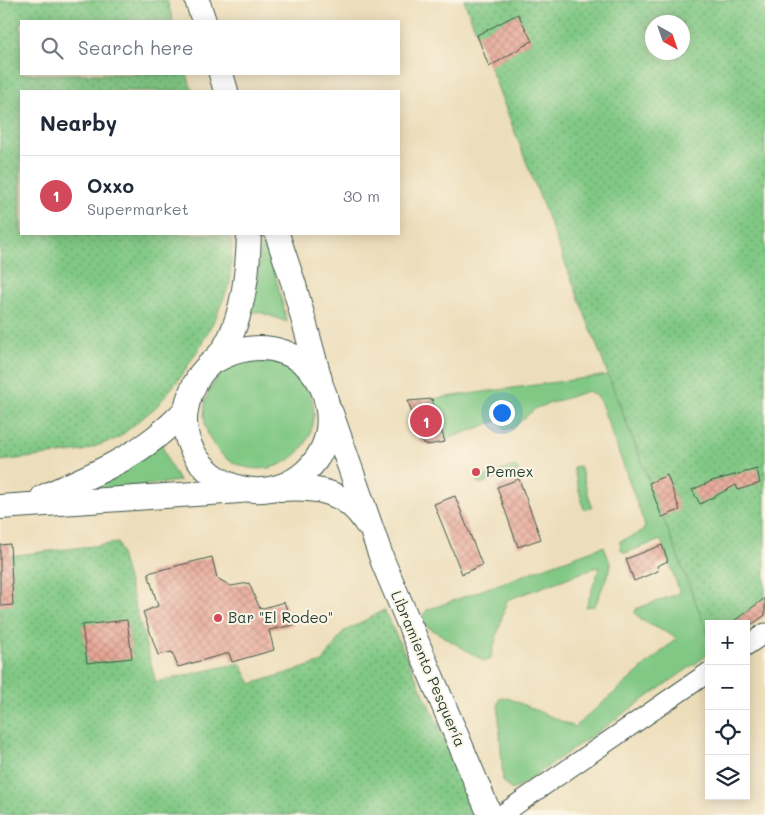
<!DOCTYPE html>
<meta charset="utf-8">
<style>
:root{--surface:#fff;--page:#f2f2f3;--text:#1f2937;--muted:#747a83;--line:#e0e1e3;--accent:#d1495b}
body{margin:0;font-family:Mali,sans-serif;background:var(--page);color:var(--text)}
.controls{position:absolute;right:15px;bottom:15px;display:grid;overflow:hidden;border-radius:0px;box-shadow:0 2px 12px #0003}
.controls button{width:45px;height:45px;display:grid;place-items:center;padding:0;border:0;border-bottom:1px solid var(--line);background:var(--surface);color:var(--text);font:25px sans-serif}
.compass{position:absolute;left:645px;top:15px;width:45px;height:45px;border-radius:50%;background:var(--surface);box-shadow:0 2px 12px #0003;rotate:140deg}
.you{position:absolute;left:501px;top:412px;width:18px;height:18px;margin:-12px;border:4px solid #fff;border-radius:50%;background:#1a73e8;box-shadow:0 0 0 8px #1a73e833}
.badge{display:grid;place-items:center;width:32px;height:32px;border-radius:50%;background:var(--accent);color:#fff;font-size:16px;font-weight:700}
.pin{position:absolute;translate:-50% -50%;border:2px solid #fff;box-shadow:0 1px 5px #0006}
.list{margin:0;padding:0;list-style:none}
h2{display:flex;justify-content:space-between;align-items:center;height:65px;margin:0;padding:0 20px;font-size:21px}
h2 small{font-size:16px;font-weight:400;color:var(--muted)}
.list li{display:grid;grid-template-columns:32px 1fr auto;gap:15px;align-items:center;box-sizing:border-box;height:80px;padding:0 20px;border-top:1px solid var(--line)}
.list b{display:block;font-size:19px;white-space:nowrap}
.list p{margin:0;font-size:16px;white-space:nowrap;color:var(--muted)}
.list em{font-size:16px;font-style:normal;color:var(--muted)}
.icon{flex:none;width:28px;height:28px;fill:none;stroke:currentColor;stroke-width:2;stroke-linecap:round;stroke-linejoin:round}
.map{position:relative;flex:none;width:765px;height:815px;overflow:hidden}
.search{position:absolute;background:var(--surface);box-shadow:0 2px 12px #0003;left:20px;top:20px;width:380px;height:55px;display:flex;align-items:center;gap:12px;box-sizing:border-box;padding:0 18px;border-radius:0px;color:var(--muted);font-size:19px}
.panel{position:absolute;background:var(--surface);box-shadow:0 2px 12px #0003;left:20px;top:90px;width:380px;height:145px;border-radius:0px}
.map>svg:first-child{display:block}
.grass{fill:url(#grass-dots);stroke:#50825c;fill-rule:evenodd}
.park{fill:#80c884;stroke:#50825c}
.building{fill:url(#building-cross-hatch)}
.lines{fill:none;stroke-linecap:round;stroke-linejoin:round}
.minor-casing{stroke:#3e5548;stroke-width:21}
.major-casing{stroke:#3e5548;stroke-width:26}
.minor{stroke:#fff;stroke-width:19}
.major{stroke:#fff;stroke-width:24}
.poi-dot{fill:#d1495b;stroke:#fcf5e5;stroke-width:2}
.labels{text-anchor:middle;stroke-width:4;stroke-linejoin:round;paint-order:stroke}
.poi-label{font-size:15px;fill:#1f3d34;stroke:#fcf5e5;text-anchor:start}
.street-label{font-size:15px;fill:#1f3d34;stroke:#fcf5e5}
</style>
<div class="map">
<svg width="765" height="815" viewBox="0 0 765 815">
<defs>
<pattern id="grass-dots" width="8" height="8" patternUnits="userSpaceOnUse" patternTransform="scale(1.25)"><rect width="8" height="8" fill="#80c884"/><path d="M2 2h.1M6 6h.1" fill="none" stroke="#68a46d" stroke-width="1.8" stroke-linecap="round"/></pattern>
<pattern id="building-cross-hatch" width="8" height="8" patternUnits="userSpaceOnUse" patternTransform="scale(1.25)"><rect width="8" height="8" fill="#e7a494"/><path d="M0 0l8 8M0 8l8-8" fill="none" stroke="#bb877a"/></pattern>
</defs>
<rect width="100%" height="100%" fill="#fcf5e5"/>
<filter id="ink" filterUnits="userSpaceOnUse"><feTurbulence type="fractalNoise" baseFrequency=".02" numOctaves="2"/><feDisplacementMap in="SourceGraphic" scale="10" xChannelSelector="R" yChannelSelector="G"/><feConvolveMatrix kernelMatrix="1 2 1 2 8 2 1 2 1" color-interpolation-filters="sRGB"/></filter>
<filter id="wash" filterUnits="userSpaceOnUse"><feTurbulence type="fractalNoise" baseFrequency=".0096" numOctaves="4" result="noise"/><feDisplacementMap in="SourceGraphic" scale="20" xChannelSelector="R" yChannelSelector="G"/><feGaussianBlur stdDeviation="1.12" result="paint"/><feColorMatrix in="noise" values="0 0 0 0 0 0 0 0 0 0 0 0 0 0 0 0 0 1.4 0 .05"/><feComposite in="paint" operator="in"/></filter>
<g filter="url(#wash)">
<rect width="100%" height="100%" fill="#eddebb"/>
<!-- grass -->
<g class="grass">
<polygon points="0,0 167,0 173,21 21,21 21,74 187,74 192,91 21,91 21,234 230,234 232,246 230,283 216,317 199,348 180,378 156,407 118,438 83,451 0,461"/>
<path d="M464,0H765V615L746,628V624H709V637ZM652,22H682V52H652Z"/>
<polygon points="118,543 156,682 240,663 251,684 323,662 343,632 384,610 481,815 0,815 0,557"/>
</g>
<!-- park -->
<g class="park">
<path d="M262,234H265L287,322L262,313L250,311C257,285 260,261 262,234Z"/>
<circle cx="259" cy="414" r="55"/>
<polygon points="608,375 709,637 709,654 517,788 511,790 503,781 498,703 500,698 508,698 575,727 677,638 641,620 635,613 636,609 638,608 680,593 661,540 625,553 621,550 620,541 636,535 643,530 645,527 644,523 602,406 597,396 588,391 536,408 513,428 504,430 499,420 445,440 432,399"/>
<polygon points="162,444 168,461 179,481 75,494"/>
<polygon points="514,466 519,471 480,484 476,482 479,479"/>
<polygon points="580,466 592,507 584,510 573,467"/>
<polygon points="604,546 611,566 595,606 586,607 600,566 507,600 490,660 484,661 418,621 427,610"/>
</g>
<g id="blocks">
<!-- building -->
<g class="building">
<polygon points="518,14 532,41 489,67 477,35"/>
<polygon points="432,399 445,442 427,445 421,442 408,401"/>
<polygon points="757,469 760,483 738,490 736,485 700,504 692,490 712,481"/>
<polygon points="667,475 680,510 662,517 649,483"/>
<polygon points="519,479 541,539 518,547 497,487"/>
<polygon points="455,496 482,565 462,574 434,504"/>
<polygon points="10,544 13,605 0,606 0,545"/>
<polygon points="662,545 668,561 657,566 658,571 634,581 626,559"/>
<polygon points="212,557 217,578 231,586 249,583 260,609 284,602 293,625 269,630 274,650 232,662 229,653 178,667 172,652 158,655 143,612 158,606 148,573"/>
<polygon points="765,598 765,615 753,624 730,624"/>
<polygon points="127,620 132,658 87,663 82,625"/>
</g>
</g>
</g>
<g filter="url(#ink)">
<use href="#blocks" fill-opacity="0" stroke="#3e5548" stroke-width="1"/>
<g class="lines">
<defs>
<g id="minor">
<polyline points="746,646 765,633"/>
<polyline points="501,815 709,672"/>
</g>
<g id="major">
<polyline points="197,0 204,21"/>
<polyline points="221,74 226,91"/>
<polyline points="277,234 294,285 320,380"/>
<path d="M215,361C259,334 317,350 327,404C330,418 329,432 324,445C316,465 299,481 278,487C231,502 177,461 186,410C188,397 193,386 200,375C207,365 219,358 225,347C244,315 248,270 249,234"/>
<polyline points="331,413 383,562 490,815"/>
<path d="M280,489C316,487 345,490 366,523"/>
<path d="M43,497C82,479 122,464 156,437C166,429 176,420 185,411"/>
<polyline points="0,507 240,491"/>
</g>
</defs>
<!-- minor casing -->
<use href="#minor" class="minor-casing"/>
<!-- major casing -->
<use href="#major" class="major-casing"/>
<!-- minor -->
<use href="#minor" class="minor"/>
<!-- major -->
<use href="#major" class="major"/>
</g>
</g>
<!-- markers -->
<g class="poi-dot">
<circle cx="476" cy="472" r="5"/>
<circle cx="218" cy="618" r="5"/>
</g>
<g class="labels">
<!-- poi labels -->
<g class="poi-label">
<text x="486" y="477">Pemex</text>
<text x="228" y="623">Bar "El Rodeo"</text>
</g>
<!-- street labels -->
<g class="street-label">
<text transform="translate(428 669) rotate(67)" y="5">Libramiento Pesquería</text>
</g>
</g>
</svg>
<div class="controls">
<button>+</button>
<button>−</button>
<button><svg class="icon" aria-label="locate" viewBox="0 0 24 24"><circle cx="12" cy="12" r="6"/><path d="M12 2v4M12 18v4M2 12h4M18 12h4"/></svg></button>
<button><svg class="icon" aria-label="layers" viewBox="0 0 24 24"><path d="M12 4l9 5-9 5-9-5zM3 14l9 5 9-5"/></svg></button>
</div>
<svg class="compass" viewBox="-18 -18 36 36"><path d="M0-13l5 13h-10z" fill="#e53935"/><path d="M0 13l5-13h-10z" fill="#747a83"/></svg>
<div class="you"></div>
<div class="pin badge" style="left:426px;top:421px">1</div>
<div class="search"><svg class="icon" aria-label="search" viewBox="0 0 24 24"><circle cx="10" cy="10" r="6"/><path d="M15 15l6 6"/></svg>Search here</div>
<section class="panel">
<h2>Nearby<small></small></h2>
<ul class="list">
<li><span class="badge">1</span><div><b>Oxxo</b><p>Supermarket</p></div><em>30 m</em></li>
</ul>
</section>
</div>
